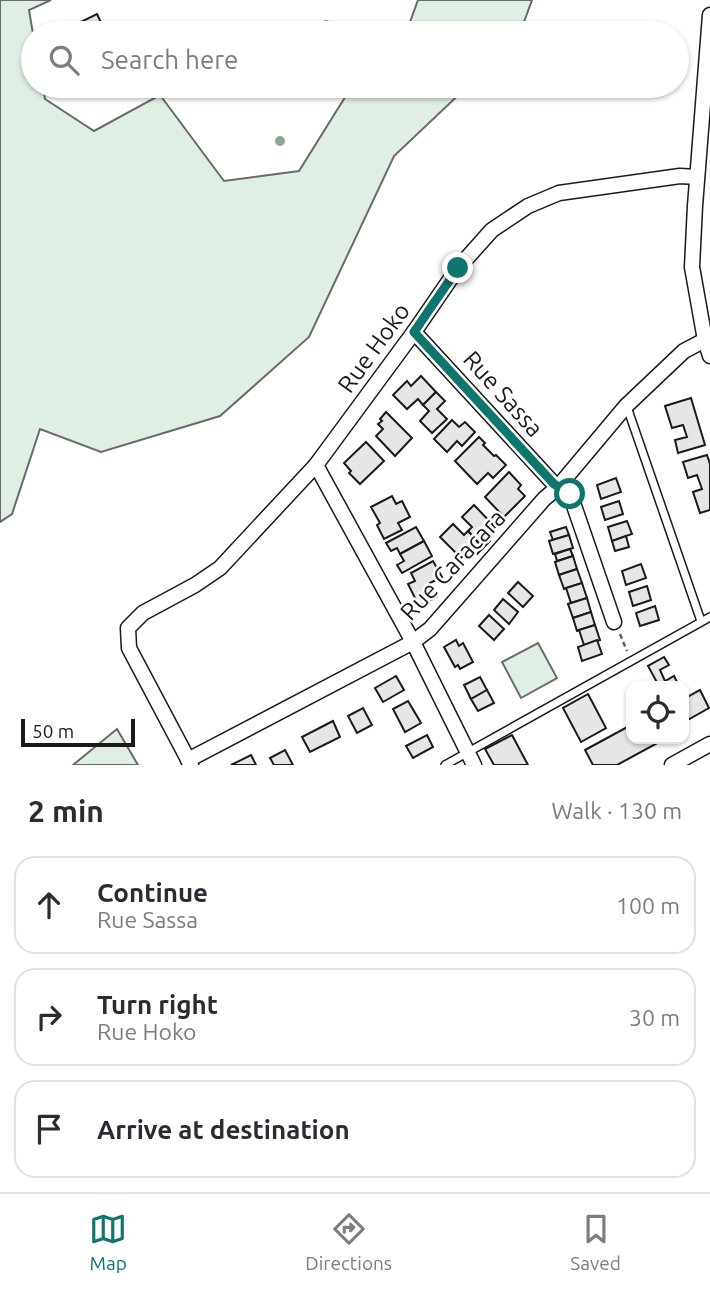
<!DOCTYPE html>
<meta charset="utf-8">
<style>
:root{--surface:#fff;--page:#f2f2f3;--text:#2b2b33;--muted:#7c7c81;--line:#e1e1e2;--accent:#0f766e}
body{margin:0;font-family:Ubuntu,sans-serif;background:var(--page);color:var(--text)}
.controls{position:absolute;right:21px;bottom:21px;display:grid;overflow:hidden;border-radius:14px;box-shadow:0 2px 5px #0004}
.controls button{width:63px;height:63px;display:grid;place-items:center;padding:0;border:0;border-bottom:2px solid var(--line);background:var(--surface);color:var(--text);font:35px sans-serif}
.scale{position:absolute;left:21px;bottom:18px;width:114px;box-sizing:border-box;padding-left:7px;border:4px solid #1a1a1a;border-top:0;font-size:19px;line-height:24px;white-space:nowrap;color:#1a1a1a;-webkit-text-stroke:5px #fff;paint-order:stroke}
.stop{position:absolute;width:21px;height:21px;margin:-16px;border:5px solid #0f766e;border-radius:50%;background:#fff}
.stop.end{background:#0f766e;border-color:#fff;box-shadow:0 2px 7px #0008}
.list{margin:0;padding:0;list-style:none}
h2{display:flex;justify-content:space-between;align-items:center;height:91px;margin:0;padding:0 28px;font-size:30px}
h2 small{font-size:23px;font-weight:400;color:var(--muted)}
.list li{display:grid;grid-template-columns:46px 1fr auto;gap:21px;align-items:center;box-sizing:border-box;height:98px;margin:0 14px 14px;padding:0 14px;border:2px solid var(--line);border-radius:21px}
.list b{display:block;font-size:26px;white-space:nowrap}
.list p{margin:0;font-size:23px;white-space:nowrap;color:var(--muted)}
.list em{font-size:23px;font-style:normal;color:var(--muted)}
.icon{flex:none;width:38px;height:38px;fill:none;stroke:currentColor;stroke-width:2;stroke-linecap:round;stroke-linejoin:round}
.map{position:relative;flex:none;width:710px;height:765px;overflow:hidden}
.search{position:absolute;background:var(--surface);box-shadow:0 2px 5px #0004;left:21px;right:21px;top:21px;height:77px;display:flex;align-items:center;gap:18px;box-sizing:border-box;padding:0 24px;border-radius:38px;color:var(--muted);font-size:26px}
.sheet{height:427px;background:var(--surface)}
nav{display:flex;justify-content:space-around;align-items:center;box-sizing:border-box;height:98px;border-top:2px solid var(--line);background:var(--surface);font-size:19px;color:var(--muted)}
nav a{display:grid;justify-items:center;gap:4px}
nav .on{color:var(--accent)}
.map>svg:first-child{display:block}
.green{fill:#e0efe3;stroke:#6a6a6a;stroke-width:2}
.building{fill:#e6e6e6;stroke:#1a1a1a;stroke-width:2}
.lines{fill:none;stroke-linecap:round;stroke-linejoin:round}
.service-casing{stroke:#1a1a1a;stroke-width:10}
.minor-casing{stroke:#1a1a1a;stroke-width:17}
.path{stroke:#5f5f5f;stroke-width:2.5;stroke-dasharray:5 3.5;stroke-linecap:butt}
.service{stroke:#fff;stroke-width:7}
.minor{stroke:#fff;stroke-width:14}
.tree{fill:#8aa48f}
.route{stroke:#0f766e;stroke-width:9}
.labels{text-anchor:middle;stroke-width:5;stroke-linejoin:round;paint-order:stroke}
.street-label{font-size:24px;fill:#1a1a1a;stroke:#fff}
</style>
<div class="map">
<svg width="710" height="765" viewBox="0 0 710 765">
<rect width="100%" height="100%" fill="#fff"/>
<!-- green -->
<g class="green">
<polygon points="0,0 51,0 29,10 33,34 33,86 43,86 45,99 94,131 160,95 224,181 299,171 352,86 468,86 394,156 309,337 220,416 101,452 40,429 12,514 0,522"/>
<polygon points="418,0 532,0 520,33 406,33"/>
<polygon points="538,643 557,678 521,698 502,662"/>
<polygon points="117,729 138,765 73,765"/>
</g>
<!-- building -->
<g class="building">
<polygon points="97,14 106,33 64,33 62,31"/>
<polygon points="217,86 239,86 237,93 216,91"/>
<polygon points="421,376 436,392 423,405 418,399 407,409 393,395 407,381 411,386"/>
<polygon points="436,392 445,401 437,409 447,419 432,433 420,421 429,411 423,405"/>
<polygon points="691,398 705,445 678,453 675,440 687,437 683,425 672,428 665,406"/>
<polygon points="386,412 412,438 395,456 376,436 383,429 378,424 382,421 380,419"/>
<polygon points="452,420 459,427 465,422 475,432 462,446 457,441 447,452 434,439"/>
<polygon points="479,437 485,443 483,445 494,456 496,455 506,465 493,478 488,473 477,484 455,461"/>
<polygon points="366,442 384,461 360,484 349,473 351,471 344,463"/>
<polygon points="707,455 710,464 710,510 700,513 693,492 702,489 697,475 688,478 683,462"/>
<polygon points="509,472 521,485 518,489 525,496 504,517 485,497"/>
<polygon points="616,478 621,492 601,499 597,485"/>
<polygon points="392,496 396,504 402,501 410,517 398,523 402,530 384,539 377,525 380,523 371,507"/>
<polygon points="619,501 623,514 605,520 601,507"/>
<polygon points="474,505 495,527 491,531 493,534 488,539 490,541 483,548 468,531 472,527 462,517"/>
<polygon points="627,521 632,534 612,541 608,527"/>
<polygon points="453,524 464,535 468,531 483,548 477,554 474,551 470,556 467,552 461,558 440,537"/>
<polygon points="416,527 424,541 400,554 397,548 391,551 386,543"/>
<polygon points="566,527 569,535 553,540 550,532"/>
<polygon points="569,535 573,548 553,554 549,541"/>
<polygon points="626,536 629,547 615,551 612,541"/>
<polygon points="424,541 432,556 402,573 397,565 404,561 400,554"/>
<polygon points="570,549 573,556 557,561 555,554"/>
<polygon points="573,556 577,569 559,575 555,562"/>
<polygon points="433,561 442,577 430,583 437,597 419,606 408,584 415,581 411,573"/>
<polygon points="641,564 646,578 626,585 622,571"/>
<polygon points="577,569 582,583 564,589 559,575"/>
<polygon points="518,582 533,596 523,607 508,593"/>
<polygon points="582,583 587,598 571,603 566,588"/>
<polygon points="647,586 651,600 633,606 629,592"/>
<polygon points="587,598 591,612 573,618 568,604"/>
<polygon points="503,599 518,612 509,624 494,610"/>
<polygon points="655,606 659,620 640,626 636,613"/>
<polygon points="591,612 595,625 577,631 573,618"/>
<polygon points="489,615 504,629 494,640 479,626"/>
<polygon points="595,625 600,640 584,645 579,630"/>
<polygon points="456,640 459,646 463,643 473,662 460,669 458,665 455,667 444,647"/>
<polygon points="597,640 602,654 582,661 578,647"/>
<polygon points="664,657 669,665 660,670 665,681 674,676 679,686 659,686 648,666"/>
<polygon points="396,676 404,690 383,702 375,688"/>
<polygon points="480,677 487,690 471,699 464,685"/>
<polygon points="487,690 494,703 478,711 471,699"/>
<polygon points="700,690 709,708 684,722 684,710 688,708 684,699"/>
<polygon points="588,694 606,728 581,742 563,708"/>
<polygon points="408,701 421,723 405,732 393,709"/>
<polygon points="363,708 372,725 357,733 348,716"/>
<polygon points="333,721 340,737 310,752 302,737"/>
<polygon points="631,725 631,739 662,739 663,740 617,765 593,765 585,750"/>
<polygon points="427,735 433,747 413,758 406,746"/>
<polygon points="512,735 528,765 494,765 485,749"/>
<polygon points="285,750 293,765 274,765 270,758"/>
<polygon points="251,755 256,765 231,765"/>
</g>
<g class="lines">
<defs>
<g id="service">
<polyline points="627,407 701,621"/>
<polyline points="445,765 710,617"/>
</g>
<g id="minor">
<polyline points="710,15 695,206 692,267 705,340 710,356"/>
<polyline points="414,332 554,484 570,494 614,622"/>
<polyline points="316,465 413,642 474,765"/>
<polyline points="188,760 413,642 430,629 544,499 558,487 626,406 684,351 705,340"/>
<polyline points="191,765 129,648 128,628 143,613 195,585 220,568 316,465 414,332 458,268 492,230 528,206 559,193 680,176 697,177"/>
<polyline points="672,765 710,744"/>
</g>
</defs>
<!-- service casing -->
<use href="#service" class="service-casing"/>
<!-- minor casing -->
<use href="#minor" class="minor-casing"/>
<!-- path -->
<polyline class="path" points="620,634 627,651"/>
<!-- service -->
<use href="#service" class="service"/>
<!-- minor -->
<use href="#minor" class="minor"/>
</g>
<!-- trees -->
<g class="tree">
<circle cx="326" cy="25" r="5"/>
<circle cx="280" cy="141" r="5"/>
</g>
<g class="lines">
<!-- route -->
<polyline class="route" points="458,268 414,332 554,484 570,494"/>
</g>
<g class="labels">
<!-- street labels -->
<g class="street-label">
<text transform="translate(374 348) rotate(-54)" y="8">Rue Hoko</text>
<text transform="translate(503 394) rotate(48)" y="8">Rue Sassa</text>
<text transform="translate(453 565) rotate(-47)" y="8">Rue Caracara</text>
</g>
</g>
</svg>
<div class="controls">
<button><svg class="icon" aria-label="locate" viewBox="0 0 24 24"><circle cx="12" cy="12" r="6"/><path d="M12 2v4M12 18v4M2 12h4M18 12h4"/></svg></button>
</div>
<div class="scale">50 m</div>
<div class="stop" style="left:570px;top:494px"></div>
<div class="stop end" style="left:458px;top:268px"></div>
<div class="search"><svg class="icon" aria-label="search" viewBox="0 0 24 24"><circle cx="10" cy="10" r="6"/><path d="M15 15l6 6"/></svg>Search here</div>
</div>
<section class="sheet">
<h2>2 min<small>Walk · 130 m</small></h2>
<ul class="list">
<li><svg class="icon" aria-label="ahead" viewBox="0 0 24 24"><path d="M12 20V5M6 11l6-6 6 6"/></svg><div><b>Continue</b><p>Rue Sassa</p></div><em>100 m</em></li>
<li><svg class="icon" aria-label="right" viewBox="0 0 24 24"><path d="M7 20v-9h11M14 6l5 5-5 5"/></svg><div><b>Turn right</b><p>Rue Hoko</p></div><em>30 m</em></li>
<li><svg class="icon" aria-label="arrive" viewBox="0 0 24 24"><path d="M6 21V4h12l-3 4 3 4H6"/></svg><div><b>Arrive at destination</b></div></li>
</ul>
</section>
<nav>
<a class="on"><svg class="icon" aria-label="map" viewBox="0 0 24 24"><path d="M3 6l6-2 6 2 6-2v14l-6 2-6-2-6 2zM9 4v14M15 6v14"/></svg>Map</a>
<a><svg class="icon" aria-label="directions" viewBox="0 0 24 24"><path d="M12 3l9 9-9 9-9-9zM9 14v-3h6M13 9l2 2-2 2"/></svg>Directions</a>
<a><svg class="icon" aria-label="saved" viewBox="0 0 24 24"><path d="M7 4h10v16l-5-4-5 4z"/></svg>Saved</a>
</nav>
